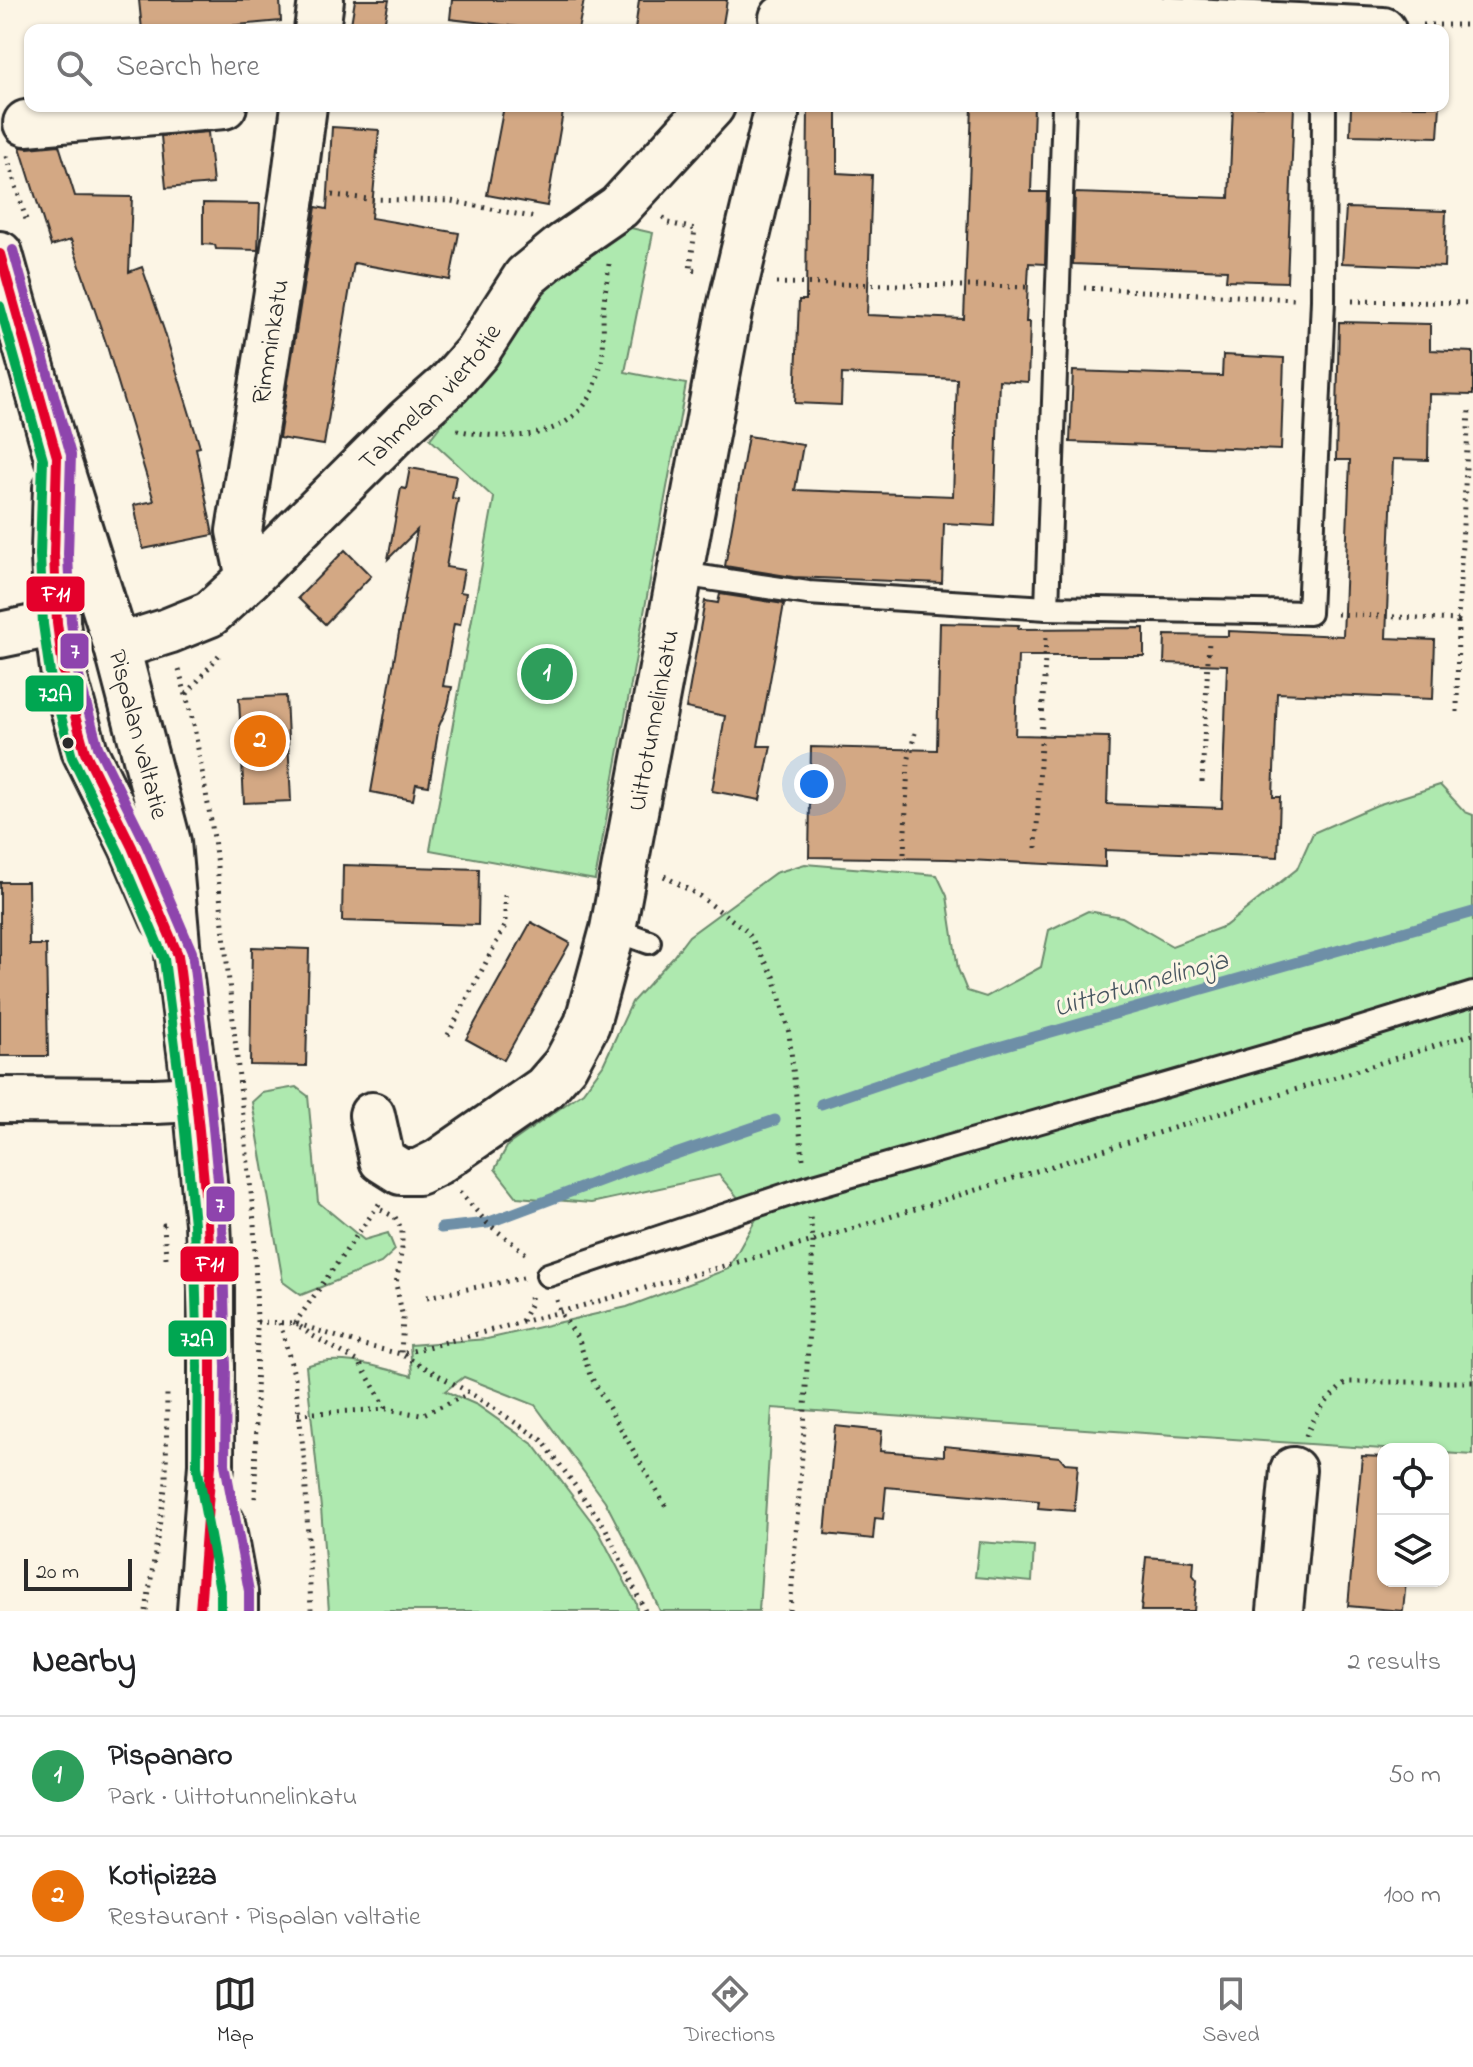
<!DOCTYPE html>
<meta charset="utf-8">
<style>
:root{--surface:#fff;--page:#f6f6f6;--text:#202124;--muted:#757577;--line:#e0e0e0;--accent:#2b2b2b}
body{margin:0;font-family:"Indie Flower",sans-serif;background:var(--page);color:var(--text)}
.controls{position:absolute;right:24px;bottom:24px;display:grid;overflow:hidden;border-radius:16px;box-shadow:0 2px 6px #0004}
.controls button{width:72px;height:72px;display:grid;place-items:center;padding:0;border:0;border-bottom:2px solid var(--line);background:var(--surface);color:var(--text);font:40px sans-serif}
.scale{position:absolute;left:24px;bottom:20px;width:108px;box-sizing:border-box;padding-left:8px;border:4px solid #2b2b2b;border-top:0;font-size:22px;line-height:28px;white-space:nowrap;color:#2b2b2b;-webkit-text-stroke:6px #fcf5e5;paint-order:stroke}
.you{position:absolute;left:814px;top:784px;width:28px;height:28px;margin:-20px;border:6px solid #fff;border-radius:50%;background:#1a73e8;box-shadow:0 0 0 12px #1a73e833}
.badge{display:grid;place-items:center;width:52px;height:52px;border-radius:50%;background:var(--accent);color:#fff;font-size:26px;font-weight:700}
.pin{position:absolute;translate:-50% -50%;border:4px solid #fff;box-shadow:0 2px 8px #0006}
.list{margin:0;padding:0;list-style:none}
h2{display:flex;justify-content:space-between;align-items:center;height:104px;margin:0;padding:0 32px;font-size:34px}
h2 small{font-size:26px;font-weight:400;color:var(--muted)}
.list li{display:grid;grid-template-columns:52px 1fr auto;gap:24px;align-items:center;box-sizing:border-box;height:120px;padding:0 32px;border-top:2px solid var(--line)}
.list b{display:block;font-size:30px;white-space:nowrap}
.list p{margin:0;font-size:26px;white-space:nowrap;color:var(--muted)}
.list em{font-size:26px;font-style:normal;color:var(--muted)}
.icon{flex:none;width:44px;height:44px;fill:none;stroke:currentColor;stroke-width:2;stroke-linecap:round;stroke-linejoin:round}
.map{position:relative;flex:none;width:1473px;height:1611px;overflow:hidden}
.search{position:absolute;background:var(--surface);box-shadow:0 2px 6px #0004;left:24px;right:24px;top:24px;height:88px;display:flex;align-items:center;gap:20px;box-sizing:border-box;padding:0 28px;border-radius:16px;color:var(--muted);font-size:30px}
.sheet{height:344px;background:var(--surface)}
nav{display:flex;justify-content:space-around;align-items:center;box-sizing:border-box;height:112px;border-top:2px solid var(--line);background:var(--surface);font-size:22px;color:var(--muted)}
nav a{display:grid;justify-items:center;gap:4px}
nav .on{color:var(--accent)}
.map>svg:first-child{display:block}
.green{fill:#aee9af;stroke:#6c8a6d;stroke-width:2}
.lines{fill:none;stroke-linecap:round;stroke-linejoin:round}
.stream{stroke:#6e8fa7;stroke-width:11}
.building{fill:#d3a884;stroke:#2b2b2b;stroke-width:2}
.service-casing{stroke:#2b2b2b;stroke-width:28}
.minor-casing{stroke:#2b2b2b;stroke-width:50}
.secondary-casing{stroke:#2b2b2b;stroke-width:50}
.path{stroke:#2b2b2b;stroke-width:5;stroke-dasharray:2 6;stroke-linecap:butt}
.service{stroke:#fcf5e5;stroke-width:22}
.minor{stroke:#fcf5e5;stroke-width:44}
.secondary{stroke:#fcf5e5;stroke-width:44}
.bus-1-casing{stroke:#fcf5e5;stroke-width:16}
.bus-2-casing{stroke:#fcf5e5;stroke-width:16}
.bus-3-casing{stroke:#fcf5e5;stroke-width:16}
.bus-1{stroke:#e4002b;stroke-width:10}
.bus-2{stroke:#00a651;stroke-width:10}
.bus-3{stroke:#8e44ad;stroke-width:10}
.bus-dot{fill:#2b2b2b;stroke:#fcf5e5;stroke-width:3}
.labels{text-anchor:middle;stroke-width:6;stroke-linejoin:round;paint-order:stroke}
.street-label{font-size:26px;fill:#2b2b2b;stroke:#fcf5e5}
.water-label{font-size:28px;font-style:italic;fill:#47555f;stroke:#fcf5e5}
.line-badge{stroke:#fcf5e5;stroke-width:3}
.badge-label{font-size:22px;text-anchor:middle;font-weight:bold;fill:#fff}
</style>
<div class="map">
<svg width="1473" height="1611" viewBox="0 0 1473 1611">
<rect width="100%" height="100%" fill="#fcf5e5"/>
<filter id="ink" filterUnits="userSpaceOnUse"><feTurbulence type="fractalNoise" baseFrequency=".0125" numOctaves="2"/><feDisplacementMap in="SourceGraphic" scale="16" xChannelSelector="R" yChannelSelector="G"/><feConvolveMatrix kernelMatrix="1 2 1 2 8 2 1 2 1" color-interpolation-filters="sRGB"/></filter>
<g filter="url(#ink)">
<!-- green -->
<g class="green">
<polygon points="631,228 653,233 625,372 686,384 595,880 430,850 494,498 430,439 553,282"/>
<path d="M1440,785L1465,812L1473,815V1455L1443,1453V1449H1383L772,1408L759,1611H660L647,1582L605,1501L535,1405L464,1377L445,1391L477,1405L534,1445L598,1530L636,1603L637,1611H329L321,1508L306,1366C340,1353 378,1367 412,1376L410,1345L487,1339L627,1307L728,1269L756,1219L719,1175L591,1203L517,1197L495,1169L508,1145L583,1092L603,1065L632,1002L673,957L689,936L775,873L805,864L937,875L947,896L958,969L967,991L986,997L1041,967L1049,930L1088,911L1122,917L1172,946L1225,926L1297,869L1313,833L1377,805Z"/>
<polygon points="296,1087 308,1096 318,1202 364,1240 388,1233 395,1250 381,1263 301,1295 283,1282 252,1102 262,1093"/>
<polygon points="979,1542 1034,1546 1032,1582 975,1577"/>
</g>
<g class="lines">
<!-- stream -->
<g class="stream">
<polyline points="821,1104 939,1064 1473,912"/>
<polyline points="441,1228 487,1223 626,1171 775,1120"/>
</g>
</g>
<!-- building -->
<g class="building">
<polygon points="139,0 280,0 281,21 181,30 142,30"/>
<polygon points="355,0 389,0 383,30 350,30"/>
<polygon points="452,0 584,0 578,30 518,30 518,27 450,19"/>
<polygon points="639,0 727,0 722,30 635,30"/>
<polygon points="504,106 526,106 563,112 547,206 487,195"/>
<polygon points="808,106 837,106 837,173 872,175 867,315 964,319 972,106 1034,106 1031,192 1047,192 1045,264 1029,263 1026,322 1030,322 1028,382 999,380 994,526 944,523 942,583 793,577 725,566 748,436 803,445 795,490 953,496 957,379 842,374 841,405 795,403 799,300 806,300"/>
<polygon points="1233,106 1294,106 1287,282 1226,280 1227,270 1073,264 1075,193 1229,198"/>
<polygon points="1351,106 1440,106 1438,137 1350,135"/>
<polygon points="332,127 379,130 371,218 459,233 450,280 354,263 324,445 279,438 316,207 327,209"/>
<polygon points="208,132 213,184 166,188 161,136"/>
<polygon points="59,145 75,196 132,197 129,272 142,267 164,330 200,447 196,448 213,535 143,549 134,505 154,501 106,343 71,240 51,246 20,147 28,148"/>
<polygon points="203,203 260,204 258,250 216,249 215,245 203,244"/>
<polygon points="1346,208 1446,211 1444,267 1342,263"/>
<polygon points="1339,322 1430,324 1430,350 1473,352 1473,395 1429,394 1428,460 1393,459 1386,638 1435,640 1433,699 1277,693 1273,797 1280,797 1278,857 1105,850 1105,867 949,859 809,857 811,747 937,750 940,623 1019,625 1018,629 1144,628 1144,656 1018,656 1015,735 1109,737 1107,804 1222,808 1227,665 1164,663 1165,635 1228,636 1228,631 1343,636 1350,460 1336,460"/>
<polygon points="1223,355 1284,358 1281,450 1070,442 1073,371 1222,376"/>
<polygon points="410,468 456,476 452,498 458,499 446,567 464,570 460,592 466,593 460,625 454,624 443,686 452,687 448,706 439,726 429,786 416,784 413,800 371,792 417,530 388,559 401,488 406,489"/>
<polygon points="345,550 371,576 325,624 298,598"/>
<polygon points="720,594 784,604 758,746 771,746 760,800 712,791 725,716 686,708 705,601 718,603"/>
<polygon points="286,696 291,801 244,803 239,698"/>
<polygon points="343,865 479,869 478,925 342,921"/>
<polygon points="0,882 28,882 29,945 46,945 48,1056 0,1056"/>
<polygon points="531,922 570,943 504,1060 466,1039"/>
<polygon points="252,947 309,949 306,1066 250,1065"/>
<polygon points="835,1426 882,1431 880,1451 944,1456 944,1446 1060,1457 1065,1463 1078,1464 1074,1511 1038,1508 1039,1501 886,1487 883,1519 875,1518 873,1539 825,1534"/>
<polygon points="1362,1456 1383,1457 1383,1581 1406,1581 1403,1611 1348,1606"/>
<polygon points="1146,1557 1194,1561 1193,1575 1197,1580 1194,1611 1141,1611"/>
</g>
<g class="lines">
<defs>
<g id="service">
<polyline points="681,574 808,593 1047,608 1309,613 1323,300 1324,106"/>
<polyline points="1047,608 1064,106"/>
<polyline points="613,929 649,942"/>
<polyline points="548,1275 807,1188 1327,1039 1473,994"/>
</g>
<g id="minor">
<polyline points="782,18 1067,15 1383,30"/>
<polyline points="317,30 321,0"/>
<polyline points="26,123 224,106"/>
<path id="s1" d="M249,578L239,531L293,191L304,106"/>
<polyline points="0,635 57,623"/>
<path id="s2" d="M117,647L168,631L210,614L249,578L407,421L449,384L477,352L526,276L564,245L619,207L712,106"/>
<polyline points="0,1100 155,1101 196,1099"/>
<path id="s3" d="M372,1115L382,1160L401,1172H418L438,1162L545,1088L565,1065L587,1024L613,929L729,312L776,115L775,106"/>
<polyline points="1280,1611 1293,1470"/>
</g>
<g id="secondary">
<path id="s4" d="M0,254L57,457L117,647L168,842L178,955L196,1099L208,1223L211,1288V1465L200,1611"/>
<polyline points="56,488 54,554 57,623 64,676 85,752 132,847 163,918"/>
<polyline points="222,1523 235,1594 235,1611"/>
</g>
</defs>
<!-- service casing -->
<use href="#service" class="service-casing"/>
<!-- minor casing -->
<use href="#minor" class="minor-casing"/>
<!-- secondary casing -->
<use href="#secondary" class="secondary-casing"/>
<!-- path -->
<g class="path">
<polyline points="1423,25 1473,25"/>
<polyline points="7,156 27,223"/>
<polyline points="332,195 369,199 451,201 536,218"/>
<polyline points="663,217 668,223 695,229 690,270 699,271"/>
<polyline points="776,283 1030,287"/>
<polyline points="1084,288 1294,299"/>
<polyline points="1352,301 1473,303"/>
<path d="M457,430C502,440 562,443 590,397C595,388 599,373 601,362C605,347 603,329 603,313C604,297 607,281 609,264"/>
<polyline points="1337,614 1458,620 1469,410"/>
<polyline points="179,670 193,721 214,838 254,1221 257,1322 255,1502"/>
<polyline points="187,694 219,655"/>
<polyline points="1457,712 1458,620"/>
<polyline points="1202,782 1209,640"/>
<polyline points="1036,848 1046,637"/>
<polyline points="904,854 908,762 915,733"/>
<polyline points="664,876 698,895 747,931 774,976 789,1033 803,1159"/>
<polyline points="448,1035 505,926 505,890"/>
<polyline points="460,1192 487,1223 529,1256"/>
<polyline points="379,1204 295,1323 313,1336 359,1362 387,1409"/>
<polyline points="381,1210 395,1217 402,1230 402,1248 396,1284 403,1318 401,1354 560,1312 813,1241 1473,1034"/>
<polyline points="166,1258 164,1225 169,1225"/>
<polyline points="427,1297 523,1278"/>
<polyline points="557,1300 560,1312 579,1340 590,1375 667,1509"/>
<polyline points="522,1321 531,1303 530,1297"/>
<polyline points="257,1322 295,1323 359,1344 401,1354 470,1393 542,1440 605,1527 645,1611"/>
<polyline points="280,1323 295,1378 305,1466 311,1611"/>
<polyline points="298,1414 387,1409 421,1415 469,1394"/>
<path d="M1306,1436C1314,1415 1329,1396 1347,1382H1473"/>
<polyline points="146,1611 166,1482 167,1392"/>
<polyline points="790,1611 804,1429 813,1241 810,1217"/>
</g>
<!-- service -->
<use href="#service" class="service"/>
<!-- minor -->
<use href="#minor" class="minor"/>
<!-- secondary -->
<use href="#secondary" class="secondary"/>
<defs>
<polyline id="bus-1" points="0,254 57,457 54,554 57,623 64,676 85,752 132,847 178,955 196,1099 208,1223 211,1288 211,1465 200,1611"/>
<polyline id="bus-2" points="0,306 43,459 40,555 43,624 51,680 72,757 119,853 164,959 182,1101 194,1224 198,1367 197,1466 221,1595 221,1611"/>
<polyline id="bus-3" points="13,250 71,455 68,554 71,622 78,673 98,747 145,842 192,952 210,1097 222,1222 226,1367 225,1464 249,1591 249,1611"/>
</defs>
<!-- bus-1 casing -->
<use href="#bus-1" class="bus-1-casing"/>
<!-- bus-2 casing -->
<use href="#bus-2" class="bus-2-casing"/>
<!-- bus-3 casing -->
<use href="#bus-3" class="bus-3-casing"/>
<!-- bus-1 -->
<use href="#bus-1" class="bus-1"/>
<!-- bus-2 -->
<use href="#bus-2" class="bus-2"/>
<!-- bus-3 -->
<use href="#bus-3" class="bus-3"/>
</g>
</g>
<!-- markers -->
<circle class="bus-dot" cx="68" cy="743" r="7"/>
<g class="labels">
<!-- street labels -->
<g class="street-label">
<text dy="9" stroke="none"><textPath href="#s1" startOffset="240">Rimminkatu</textPath></text>
<text dy="9" stroke="none"><textPath href="#s2" startOffset="408">Tahmelan viertotie</textPath></text>
<text dy="9" stroke="none"><textPath href="#s3" startOffset="626">Uittotunnelinkatu</textPath></text>
<text dy="9" stroke="none"><textPath href="#s4" startOffset="500">Pispalan valtatie</textPath></text>
</g>
<!-- water labels -->
<g class="water-label">
<text transform="translate(1140 982) rotate(-16)" y="10">Uittotunnelinoja</text>
</g>
</g>
<g class="line-badge">
<rect x="25" y="575" width="61" height="38" rx="8" fill="#e4002b"/>
<rect x="59" y="632" width="31" height="38" rx="8" fill="#8e44ad"/>
<rect x="24" y="674" width="61" height="39" rx="8" fill="#00a651"/>
<rect x="205" y="1185" width="31" height="38" rx="8" fill="#8e44ad"/>
<rect x="179" y="1245" width="61" height="38" rx="8" fill="#e4002b"/>
<rect x="167" y="1319" width="61" height="39" rx="8" fill="#00a651"/>
</g>
<g class="badge-label">
<text x="56" y="601">F11</text>
<text x="75" y="658">7</text>
<text x="55" y="701">72A</text>
<text x="220" y="1212">7</text>
<text x="210" y="1271">F11</text>
<text x="197" y="1346">72A</text>
</g>
</svg>
<div class="controls">
<button><svg class="icon" aria-label="locate" viewBox="0 0 24 24"><circle cx="12" cy="12" r="6"/><path d="M12 2v4M12 18v4M2 12h4M18 12h4"/></svg></button>
<button><svg class="icon" aria-label="layers" viewBox="0 0 24 24"><path d="M12 4l9 5-9 5-9-5zM3 14l9 5 9-5"/></svg></button>
</div>
<div class="scale">20 m</div>
<div class="you"></div>
<div class="pin badge" style="left:547px;top:674px;background:#2e9e5b">1</div>
<div class="pin badge" style="left:260px;top:741px;background:#e8710a">2</div>
<div class="search"><svg class="icon" aria-label="search" viewBox="0 0 24 24"><circle cx="10" cy="10" r="6"/><path d="M15 15l6 6"/></svg>Search here</div>
</div>
<section class="sheet">
<h2>Nearby<small>2 results</small></h2>
<ul class="list">
<li><span class="badge" style="background:#2e9e5b">1</span><div><b>Pispanaro</b><p>Park · Uittotunnelinkatu</p></div><em>50 m</em></li>
<li><span class="badge" style="background:#e8710a">2</span><div><b>Kotipizza</b><p>Restaurant · Pispalan valtatie</p></div><em>100 m</em></li>
</ul>
</section>
<nav>
<a class="on"><svg class="icon" aria-label="map" viewBox="0 0 24 24"><path d="M3 6l6-2 6 2 6-2v14l-6 2-6-2-6 2zM9 4v14M15 6v14"/></svg>Map</a>
<a><svg class="icon" aria-label="directions" viewBox="0 0 24 24"><path d="M12 3l9 9-9 9-9-9zM9 14v-3h6M13 9l2 2-2 2"/></svg>Directions</a>
<a><svg class="icon" aria-label="saved" viewBox="0 0 24 24"><path d="M7 4h10v16l-5-4-5 4z"/></svg>Saved</a>
</nav>
